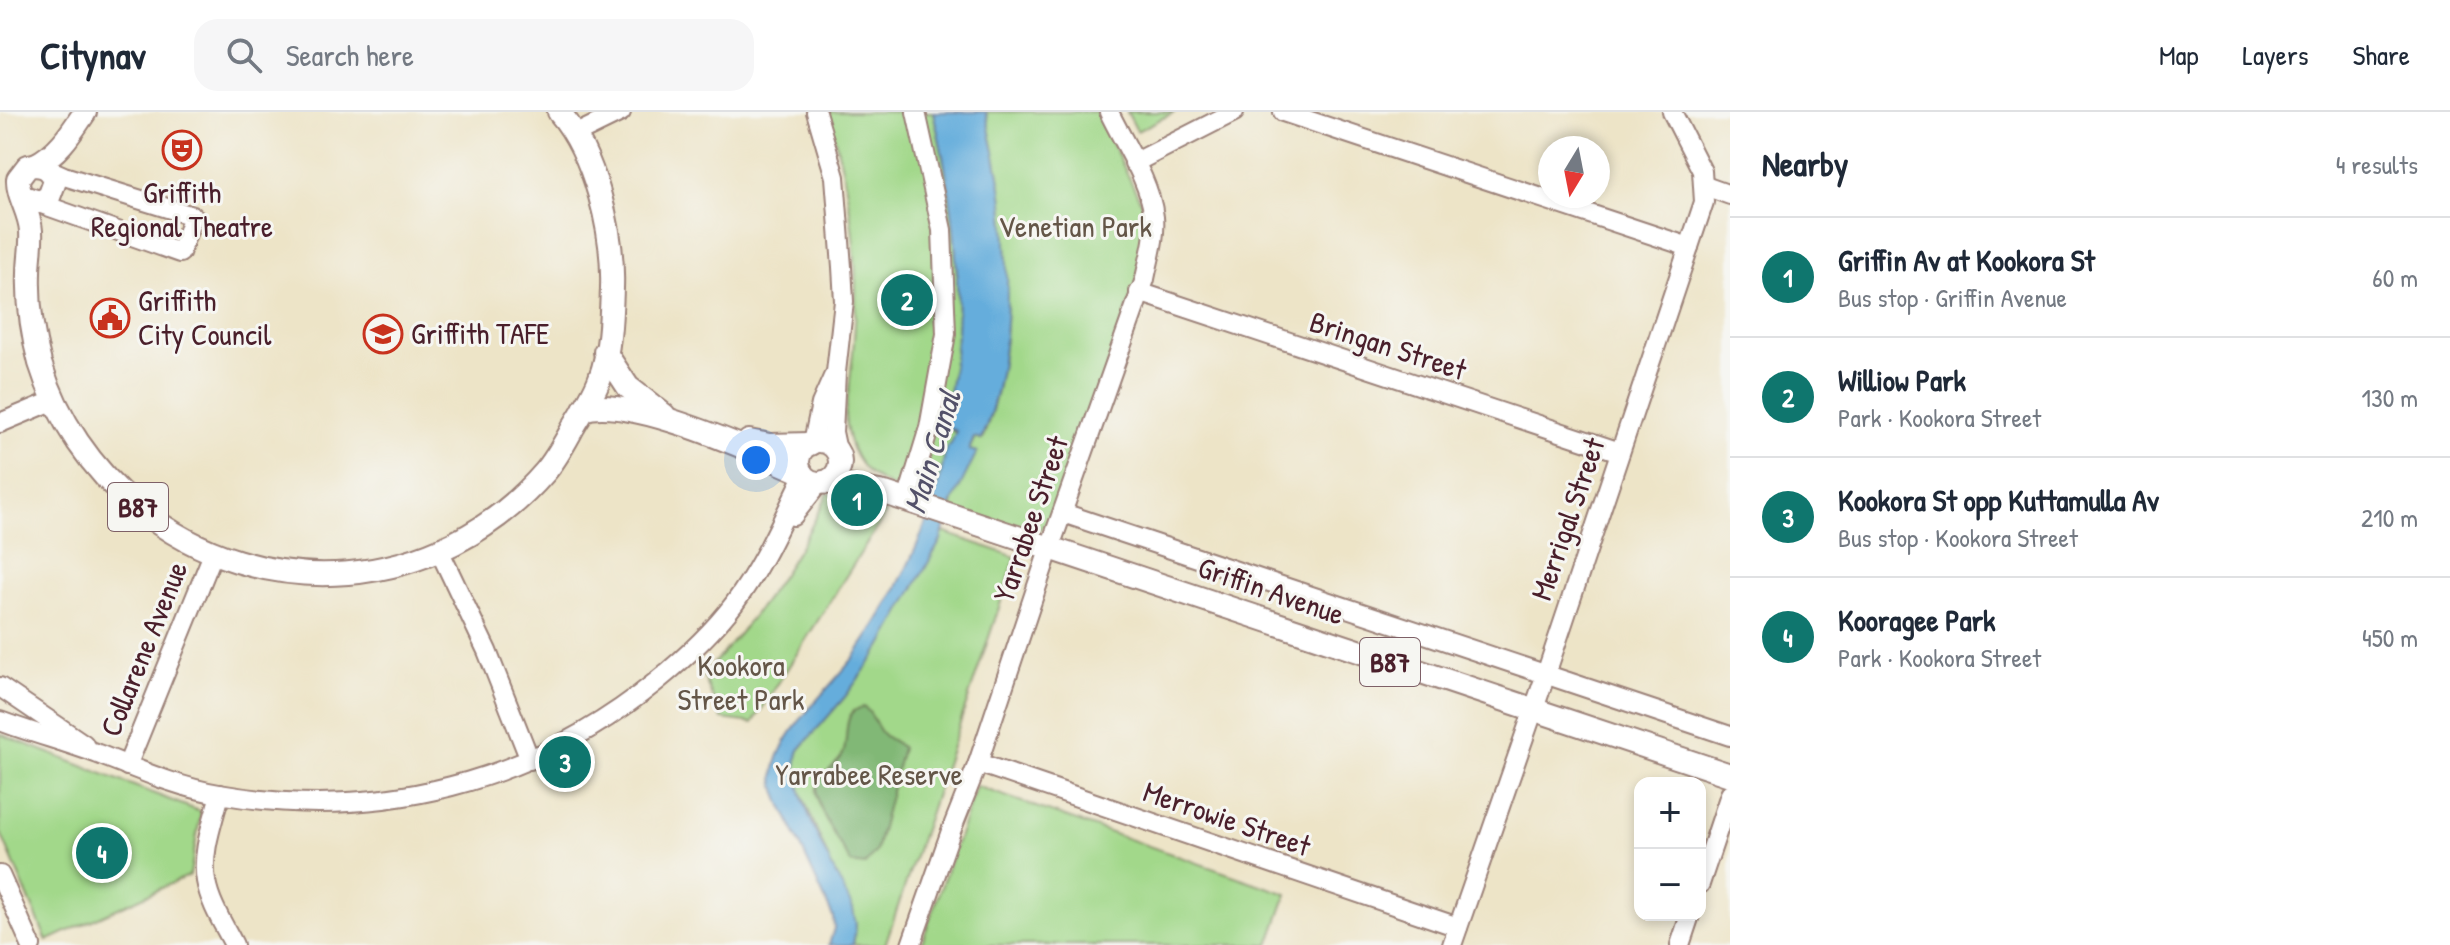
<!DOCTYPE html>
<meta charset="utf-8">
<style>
:root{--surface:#fff;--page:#f6f6f7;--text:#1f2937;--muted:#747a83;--line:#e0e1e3;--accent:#0f766e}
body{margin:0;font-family:"Patrick Hand",sans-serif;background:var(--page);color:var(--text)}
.controls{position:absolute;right:24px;bottom:24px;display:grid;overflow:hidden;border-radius:16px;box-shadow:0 4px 12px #0003}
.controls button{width:72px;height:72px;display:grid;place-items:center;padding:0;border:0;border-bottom:2px solid var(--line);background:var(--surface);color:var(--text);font:40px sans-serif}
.compass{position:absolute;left:1538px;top:24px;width:72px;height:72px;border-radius:50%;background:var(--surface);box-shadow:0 4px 12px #0003;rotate:190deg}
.you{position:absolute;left:756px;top:348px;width:28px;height:28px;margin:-20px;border:6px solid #fff;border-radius:50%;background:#1a73e8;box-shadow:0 0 0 12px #1a73e833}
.badge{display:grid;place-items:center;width:52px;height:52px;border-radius:50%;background:var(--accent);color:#fff;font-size:26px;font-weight:700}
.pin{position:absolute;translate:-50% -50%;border:4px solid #fff;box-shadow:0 2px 8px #0006}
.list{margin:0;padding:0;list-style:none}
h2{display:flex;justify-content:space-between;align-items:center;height:104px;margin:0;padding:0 32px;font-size:34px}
h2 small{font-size:26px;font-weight:400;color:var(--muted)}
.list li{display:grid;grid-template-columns:52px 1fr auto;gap:24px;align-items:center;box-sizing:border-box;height:120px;padding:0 32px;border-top:2px solid var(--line)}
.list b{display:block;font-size:30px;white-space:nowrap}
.list p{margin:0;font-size:26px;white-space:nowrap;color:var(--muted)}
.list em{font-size:26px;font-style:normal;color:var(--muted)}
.icon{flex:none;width:44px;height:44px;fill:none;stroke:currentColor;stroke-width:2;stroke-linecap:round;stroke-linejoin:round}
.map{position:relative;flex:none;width:1730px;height:833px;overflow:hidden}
header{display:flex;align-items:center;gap:48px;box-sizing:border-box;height:112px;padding:0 40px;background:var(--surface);border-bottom:2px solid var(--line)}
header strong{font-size:38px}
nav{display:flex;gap:44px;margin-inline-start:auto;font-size:28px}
.search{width:560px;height:72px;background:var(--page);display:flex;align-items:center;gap:20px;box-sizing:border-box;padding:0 28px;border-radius:24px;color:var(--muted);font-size:30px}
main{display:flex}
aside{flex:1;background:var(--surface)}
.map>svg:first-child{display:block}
.green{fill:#a2d88a;stroke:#767c5a;stroke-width:2}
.forest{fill:#81b876;stroke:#666c50;stroke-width:2}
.water{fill:#65addc;stroke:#586684;stroke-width:2}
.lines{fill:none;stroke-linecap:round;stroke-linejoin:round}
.minor-casing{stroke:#9c8279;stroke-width:22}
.major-casing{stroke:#9c8279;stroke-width:26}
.minor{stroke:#fff;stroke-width:18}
.major{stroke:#fff;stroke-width:22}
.labels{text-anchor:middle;stroke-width:6;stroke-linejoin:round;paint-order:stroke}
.shield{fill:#f6f6f2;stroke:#7e6067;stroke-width:2}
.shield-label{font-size:28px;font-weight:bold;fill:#4a1f2b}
.poi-label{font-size:30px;fill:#4a1f2b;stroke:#f6f6f2;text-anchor:start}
.park-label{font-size:30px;fill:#645648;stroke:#f6f6f2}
.street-label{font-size:30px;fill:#4a1f2b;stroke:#f6f6f2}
.water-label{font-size:32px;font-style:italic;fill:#535169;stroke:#f6f6f2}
</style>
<header>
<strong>Citynav</strong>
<div class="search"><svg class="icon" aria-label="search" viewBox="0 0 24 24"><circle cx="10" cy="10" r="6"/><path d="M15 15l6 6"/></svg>Search here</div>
<nav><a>Map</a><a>Layers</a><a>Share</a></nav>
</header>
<main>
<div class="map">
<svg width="1730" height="833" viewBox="0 0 1730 833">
<rect width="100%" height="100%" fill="#f6f6f2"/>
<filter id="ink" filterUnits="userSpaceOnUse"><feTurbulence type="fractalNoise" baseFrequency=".0125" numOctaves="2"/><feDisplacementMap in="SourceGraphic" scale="16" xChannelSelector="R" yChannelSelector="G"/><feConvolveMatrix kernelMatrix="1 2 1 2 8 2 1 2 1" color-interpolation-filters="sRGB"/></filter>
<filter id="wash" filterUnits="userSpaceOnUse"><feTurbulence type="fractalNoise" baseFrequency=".006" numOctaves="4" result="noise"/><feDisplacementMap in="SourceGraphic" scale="32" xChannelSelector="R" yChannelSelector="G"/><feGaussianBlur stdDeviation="1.8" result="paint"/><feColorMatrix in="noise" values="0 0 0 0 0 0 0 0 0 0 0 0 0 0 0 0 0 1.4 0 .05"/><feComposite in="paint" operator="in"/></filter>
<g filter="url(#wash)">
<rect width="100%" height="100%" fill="#ede4c7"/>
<!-- green -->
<g class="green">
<path d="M827,0H933C951,71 960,148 957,221C955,249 949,279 945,307L950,318L957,321L934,390C883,373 849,364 845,303C863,194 860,105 827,0Z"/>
<path d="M986,0H1097L1141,90L1146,106L1147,123L1137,169L1058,398L1046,412L1032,423L951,398L959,366L976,340L969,338L975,325L982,328C1011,256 1010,168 1003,91C1000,61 991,30 986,0Z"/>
<polygon points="1127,0 1175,0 1137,19"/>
<path d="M828,381L886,401L753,611L722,607L703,563C755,508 796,450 828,381Z"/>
<polygon points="943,420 1016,445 885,833 853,833 856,813 798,673 795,648 799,638 845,585 881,535"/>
<polygon points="0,622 201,700 190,763 47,829 0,719"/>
<polygon points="976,674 1287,782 1269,833 921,833"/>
</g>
<!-- forest -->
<path class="forest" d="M864,595C875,603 875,616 885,624C891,629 896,629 902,636L876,739L865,753L851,751C841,733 820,703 817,683C814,662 836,658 843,642C850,625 840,599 864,595Z"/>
<!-- water -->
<path class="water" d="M933,0H986C991,30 1000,60 1003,90C1010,163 1011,259 981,327L974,325L969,338L977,340L949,397L941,428L881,535L845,585L799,638C785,672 837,763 853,797L856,813L853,833H829L834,816L833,805C820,776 806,746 793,717C786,701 775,684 774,666C774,623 833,575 857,541C899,479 934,411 946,336L951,332L956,319L949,316L945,307C949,279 955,249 957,221C960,148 951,71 933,0Z"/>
</g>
<g filter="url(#ink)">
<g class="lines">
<defs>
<g id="minor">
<polyline points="816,0 835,65 842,155 844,189 836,260 833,320 837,339"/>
<polyline points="1283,0 1689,135"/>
<polyline points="576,22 621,0"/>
<polyline points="1134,51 1234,0"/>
<polyline points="1705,74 1730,83"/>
<polyline points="33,89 180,141 193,104 64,64 46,56"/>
<polyline points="1139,180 1620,340"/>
<polyline points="0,311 55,288"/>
<polyline points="813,330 821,292 833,265"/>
<polyline points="907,388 929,316 946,222 942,118 916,0"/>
<polyline points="1063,401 1730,624"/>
<polyline points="793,404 819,371"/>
<polyline points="439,438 487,539 530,648"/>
<polyline points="0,575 84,632"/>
<path d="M0,609C32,621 66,630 98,642C137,657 177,675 219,682C378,710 532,671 657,569C685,546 712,521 734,492C763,453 782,408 804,364"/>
<polyline points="978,651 1458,815"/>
<polyline points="127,654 213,442"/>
<path d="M220,682C213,710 201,740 206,769C210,792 224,813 234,833"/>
<polyline points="0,763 31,833"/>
<polyline points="1700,772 1730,682"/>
<path d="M911,833L951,719L978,651L1050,435L1145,167C1149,146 1156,126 1154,105C1150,69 1124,32 1109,0"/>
<polyline points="1452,833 1546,562 1704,90 1702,59 1672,0"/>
<polyline points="1680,833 1690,803"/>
</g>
<g id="major">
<path d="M35,53C58,42 71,21 85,0"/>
<path d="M23,85L39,90L49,85L55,69C51,56 42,51 28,54L18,67C17,84 30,100 31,119C32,133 29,147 29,161C28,191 32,222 40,251C57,307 92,358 137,395C260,496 440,482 545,360C557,346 565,330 574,314C583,299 594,283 600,266C610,239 611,205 612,176C614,121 595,42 559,0"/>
<polyline points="605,240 628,275 664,303"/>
<path d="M584,297C633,284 753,339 801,360"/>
<polyline points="749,329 769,333 810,332"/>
<circle cx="819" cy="350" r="21"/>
<polyline points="824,370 885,381 1730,663"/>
</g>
</defs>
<!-- minor casing -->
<use href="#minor" class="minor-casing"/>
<!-- major casing -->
<use href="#major" class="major-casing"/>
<!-- minor -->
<use href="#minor" class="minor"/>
<!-- major -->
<use href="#major" class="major"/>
</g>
</g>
<!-- icons -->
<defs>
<symbol id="theatre-ring" viewBox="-11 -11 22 22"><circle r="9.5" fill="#f6f6f2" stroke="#c8321e" stroke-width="1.5"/><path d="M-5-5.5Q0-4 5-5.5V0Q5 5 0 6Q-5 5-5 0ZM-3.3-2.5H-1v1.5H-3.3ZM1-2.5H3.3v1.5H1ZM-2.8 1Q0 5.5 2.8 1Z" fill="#c8321e"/></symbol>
<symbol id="civic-ring" viewBox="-11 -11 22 22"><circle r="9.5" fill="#f6f6f2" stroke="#c8321e" stroke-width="1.5"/><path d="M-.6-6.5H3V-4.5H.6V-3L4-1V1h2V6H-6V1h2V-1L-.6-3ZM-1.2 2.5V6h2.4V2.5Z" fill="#c8321e"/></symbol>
<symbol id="university-ring" viewBox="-11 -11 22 22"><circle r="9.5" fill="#f6f6f2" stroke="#c8321e" stroke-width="1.5"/><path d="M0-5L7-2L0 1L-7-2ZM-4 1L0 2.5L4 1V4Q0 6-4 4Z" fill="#c8321e"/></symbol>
</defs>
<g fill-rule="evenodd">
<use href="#theatre-ring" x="160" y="16" width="44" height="44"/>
<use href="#civic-ring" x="88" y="184" width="44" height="44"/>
<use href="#university-ring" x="361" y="200" width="44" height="44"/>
</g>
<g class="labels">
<!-- shield labels -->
<g class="shield">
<rect x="108" y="371" width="60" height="48" rx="6"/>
<rect x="1360" y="526" width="60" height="48" rx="6"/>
</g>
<g class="shield-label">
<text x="138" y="405">B87</text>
<text x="1390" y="560">B87</text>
</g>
<!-- poi labels -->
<g class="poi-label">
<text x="182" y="91" text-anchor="middle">Griffith<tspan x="182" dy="34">Regional Theatre</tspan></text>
<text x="138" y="199">Griffith<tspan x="138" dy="34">City Council</tspan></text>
<text x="411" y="232">Griffith TAFE</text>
</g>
<!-- park labels -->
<g class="park-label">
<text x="1075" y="125">Venetian Park</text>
<text x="741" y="564">Kookora<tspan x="741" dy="34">Street Park</tspan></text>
<text x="869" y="673">Yarrabee Reserve</text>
</g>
<!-- street labels -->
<g class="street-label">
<text transform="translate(1388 234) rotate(18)" y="10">Bringan Street</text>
<text transform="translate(1031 407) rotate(-71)" y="10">Yarrabee Street</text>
<text transform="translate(1568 407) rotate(-71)" y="10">Merrigal Street</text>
<text transform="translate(1271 479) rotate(19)" y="10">Griffin Avenue</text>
<text transform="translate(144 537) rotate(-68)" y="10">Collarene Avenue</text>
<text transform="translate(1227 707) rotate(19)" y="10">Merrowie Street</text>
</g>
<!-- water labels -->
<g class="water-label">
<text transform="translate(932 340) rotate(-73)" y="11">Main Canal</text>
</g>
</g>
</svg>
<div class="controls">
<button>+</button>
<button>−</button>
</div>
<svg class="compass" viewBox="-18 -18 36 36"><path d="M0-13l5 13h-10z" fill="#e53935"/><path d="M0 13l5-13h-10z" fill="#747a83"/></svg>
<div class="you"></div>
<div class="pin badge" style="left:857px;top:388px">1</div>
<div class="pin badge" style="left:907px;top:188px">2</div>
<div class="pin badge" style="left:565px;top:650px">3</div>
<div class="pin badge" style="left:102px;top:741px">4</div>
</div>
<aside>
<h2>Nearby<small>4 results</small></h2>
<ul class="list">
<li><span class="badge">1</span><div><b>Griffin Av at Kookora St</b><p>Bus stop · Griffin Avenue</p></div><em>60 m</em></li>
<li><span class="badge">2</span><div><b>Williow Park</b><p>Park · Kookora Street</p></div><em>130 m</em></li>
<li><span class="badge">3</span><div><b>Kookora St opp Kuttamulla Av</b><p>Bus stop · Kookora Street</p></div><em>210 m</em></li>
<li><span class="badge">4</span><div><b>Kooragee Park</b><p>Park · Kookora Street</p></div><em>450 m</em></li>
</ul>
</aside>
</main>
